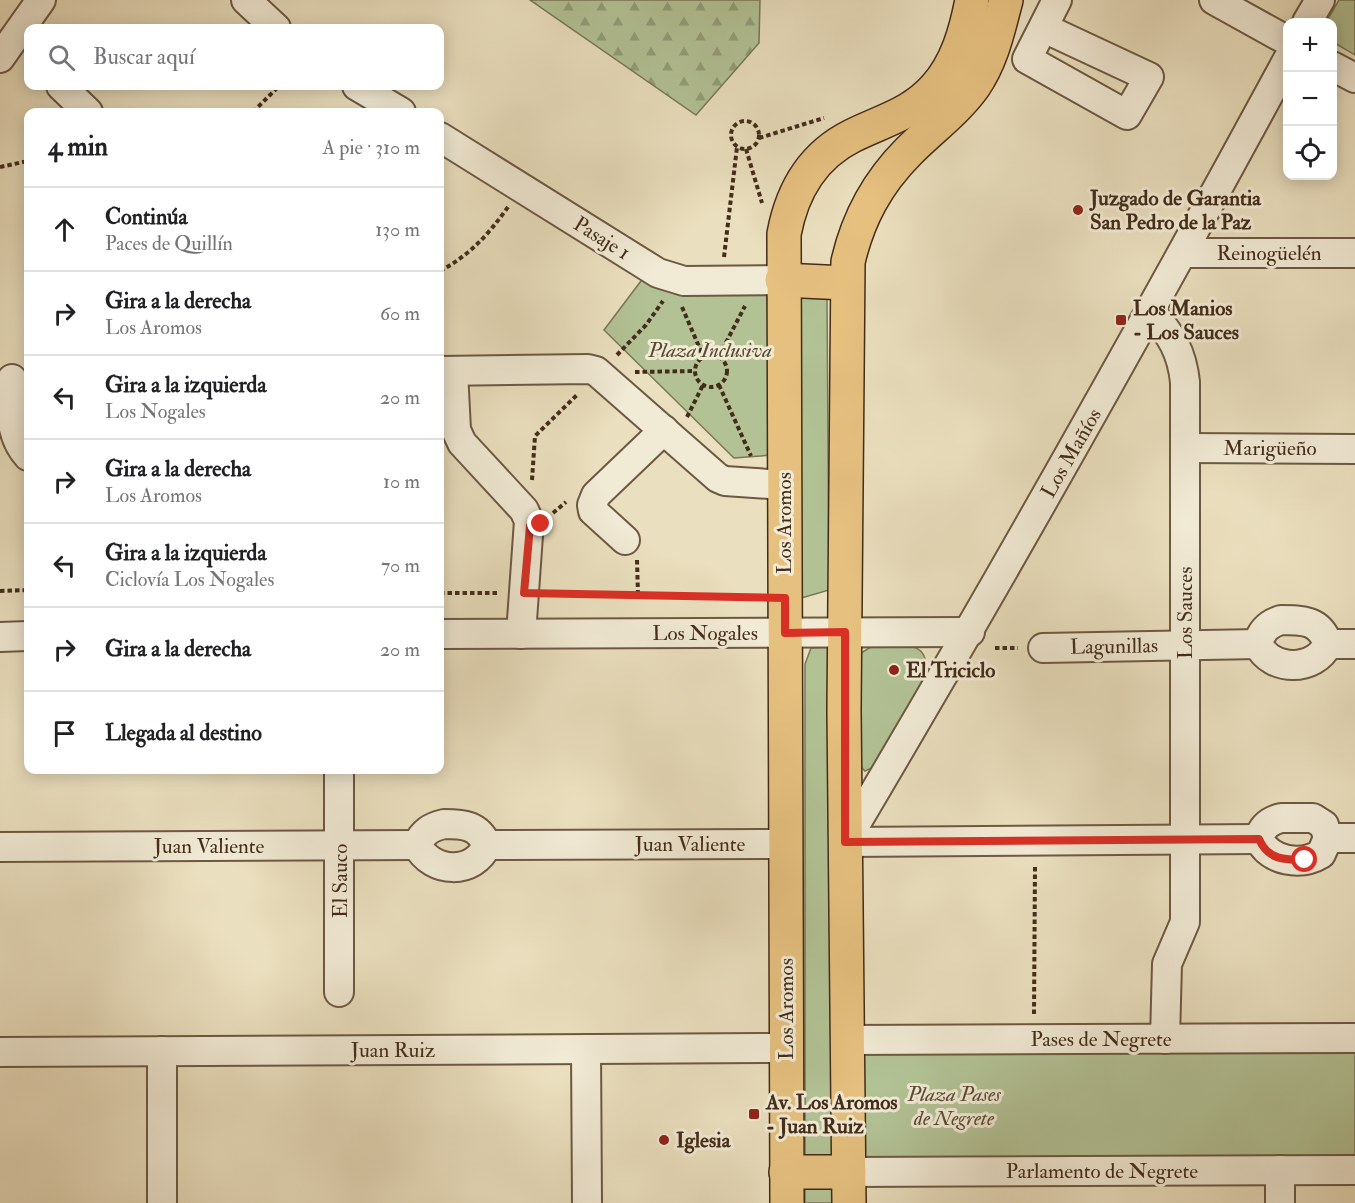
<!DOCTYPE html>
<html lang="es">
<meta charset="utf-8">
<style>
:root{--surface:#fff;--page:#f6f6f6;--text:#202124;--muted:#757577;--line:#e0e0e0}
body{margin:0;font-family:"IM FELL Double Pica",serif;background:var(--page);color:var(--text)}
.controls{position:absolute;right:18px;top:18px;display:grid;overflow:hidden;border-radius:12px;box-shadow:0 3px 15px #0003}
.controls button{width:54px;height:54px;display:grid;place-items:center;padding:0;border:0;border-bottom:2px solid var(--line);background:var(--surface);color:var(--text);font:30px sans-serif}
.stop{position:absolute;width:18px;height:18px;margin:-14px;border:4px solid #d93025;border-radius:50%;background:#fff}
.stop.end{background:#d93025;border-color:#fff;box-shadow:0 2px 6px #0008}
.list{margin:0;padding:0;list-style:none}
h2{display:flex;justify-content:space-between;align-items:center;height:78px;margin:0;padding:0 24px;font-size:26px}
h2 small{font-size:20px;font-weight:400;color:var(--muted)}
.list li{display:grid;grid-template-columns:39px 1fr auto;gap:18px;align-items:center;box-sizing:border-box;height:84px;padding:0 24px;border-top:2px solid var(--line)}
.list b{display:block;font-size:22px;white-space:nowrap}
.list p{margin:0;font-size:20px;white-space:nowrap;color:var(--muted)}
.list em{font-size:20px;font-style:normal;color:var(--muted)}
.icon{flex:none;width:33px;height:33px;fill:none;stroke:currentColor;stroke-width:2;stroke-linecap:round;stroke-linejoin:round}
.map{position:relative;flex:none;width:1355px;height:1203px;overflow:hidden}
.search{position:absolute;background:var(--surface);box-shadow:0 3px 15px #0003;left:24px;top:24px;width:420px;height:66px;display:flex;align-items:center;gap:15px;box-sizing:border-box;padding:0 21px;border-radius:12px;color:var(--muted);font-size:22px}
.panel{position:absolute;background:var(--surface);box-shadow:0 3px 15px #0003;left:24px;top:108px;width:420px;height:666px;border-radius:12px}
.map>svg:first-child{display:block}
.green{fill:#b2c295;stroke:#7a7757;stroke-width:1.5}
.forest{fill:url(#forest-firs);stroke:#7a7757;stroke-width:1.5}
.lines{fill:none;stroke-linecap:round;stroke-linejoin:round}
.minor-casing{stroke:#6d5942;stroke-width:32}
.major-casing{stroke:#432c19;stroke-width:36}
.path{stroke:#432c19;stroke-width:4;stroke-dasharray:4.5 3;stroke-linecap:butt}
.minor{stroke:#f1ead5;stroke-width:28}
.major{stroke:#e5c07f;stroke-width:33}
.route{stroke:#d93025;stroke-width:8}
.poi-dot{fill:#8f2418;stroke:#f1ead5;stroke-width:2}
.labels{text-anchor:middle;stroke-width:6;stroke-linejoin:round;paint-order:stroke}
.poi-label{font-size:21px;font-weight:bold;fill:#432c19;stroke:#f1ead5;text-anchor:start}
.street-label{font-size:21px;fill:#432c19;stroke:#f1ead5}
.park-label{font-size:21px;font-style:italic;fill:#594a32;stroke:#f1ead5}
</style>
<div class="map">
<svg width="1355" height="1203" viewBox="0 0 1355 1203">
<defs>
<pattern id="forest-firs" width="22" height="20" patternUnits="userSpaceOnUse" patternTransform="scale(1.5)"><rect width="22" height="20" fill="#b2c295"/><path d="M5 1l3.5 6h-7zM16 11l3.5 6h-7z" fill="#929e79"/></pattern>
</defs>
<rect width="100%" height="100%" fill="#eadfbe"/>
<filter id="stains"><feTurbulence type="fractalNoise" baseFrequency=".00333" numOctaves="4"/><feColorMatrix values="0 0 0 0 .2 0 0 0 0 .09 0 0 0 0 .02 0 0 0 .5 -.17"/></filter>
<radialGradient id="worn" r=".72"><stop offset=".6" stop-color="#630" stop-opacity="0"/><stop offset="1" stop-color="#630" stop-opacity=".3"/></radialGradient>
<!-- green -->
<g class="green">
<polygon points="1339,0 1355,0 1355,55 1333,42 1332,22 1326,22"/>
<polygon points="644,277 676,288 767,295 772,455 734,458 604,330"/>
<polygon points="798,296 827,298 829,590 791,601"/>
<path d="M874,645C904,645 933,639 925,679L876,766L865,771L859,765L858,661L861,653Z"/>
<polygon points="830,647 833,1203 805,1203 805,664 811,648"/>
<polygon points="1355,1048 1355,1161 855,1162 856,1051"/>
</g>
<!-- forest -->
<polygon class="forest" points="530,0 760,0 759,43 696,115"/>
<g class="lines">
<defs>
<g id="minor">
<polyline points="246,0 276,28"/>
<polyline points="1214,0 1288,41"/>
<polyline points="1307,22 1320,0"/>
<polyline points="1044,28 1149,77 1127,115 1027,59 1057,0"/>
<polyline points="0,58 41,0"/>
<polyline points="1332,66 1355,78"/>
<polyline points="61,86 88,112"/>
<polyline points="357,86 401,112"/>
<polyline points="440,137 658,273 684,281 782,280"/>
<polyline points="1183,253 1355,253"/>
<path d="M1151,313C1171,333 1182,353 1185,382V922L1167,964L1165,1039"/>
<polyline points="440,371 588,369 596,371 718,478 725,481 784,485"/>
<polyline points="453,371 456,430 462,443 524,510 529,521 521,634"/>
<path d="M12,379C12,407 8,434 28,456"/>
<polyline points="1185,448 1355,449"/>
<polyline points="625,540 593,511 592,505 596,495 664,430"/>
<path d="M1281,620C1303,620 1320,620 1328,644C1315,672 1271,672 1258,644C1261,631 1268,624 1281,620Z"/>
<polyline points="440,634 970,632"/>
<polyline points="0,637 28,636"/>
<polyline points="1328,644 1355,644"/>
<polyline points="1043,648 1258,644"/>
<polyline points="339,770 339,992"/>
<path d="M1281,818H1313L1324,825L1328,838L1321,854C1301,866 1270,862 1259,839C1262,827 1269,821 1281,818Z"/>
<path d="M444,824C464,824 478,825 487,845C474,875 432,874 417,845C423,832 431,827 444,824Z"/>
<polyline points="1328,838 1355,838"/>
<path d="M845,842C998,584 1145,323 1288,59"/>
<polyline points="845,842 1259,839"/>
<polyline points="487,845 785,844"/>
<polyline points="0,847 417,845"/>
<polyline points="848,1040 1355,1038"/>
<polyline points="586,1049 587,1203"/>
<polyline points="162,1051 162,1203"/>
<polyline points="0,1052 786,1048"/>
<polyline points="849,1172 1355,1170"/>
<polyline points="1280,1203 1280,1170"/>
</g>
<g id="major">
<polyline points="782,280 846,283"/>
<polyline points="786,1172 849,1172"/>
<path d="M787,1203L784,234C792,191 812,156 852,136C882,121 912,114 935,88C957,64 966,31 972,0"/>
<path d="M849,1203L844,710L848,262C858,218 877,183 909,151C931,129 956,111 974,86C992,60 998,30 1006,0"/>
</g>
</defs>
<!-- minor casing -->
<use href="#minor" class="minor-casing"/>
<!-- major casing -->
<use href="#major" class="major-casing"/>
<!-- path -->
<g class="path">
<polyline points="253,112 279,86"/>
<circle cx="745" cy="135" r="14"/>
<polyline points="759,138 824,118"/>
<polyline points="746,149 762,203"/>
<polyline points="0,167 28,161"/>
<polyline points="724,257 737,147"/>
<path d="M440,271C470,255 488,235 508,207"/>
<polyline points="682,307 703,356"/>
<circle cx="711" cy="371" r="16"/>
<polyline points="617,355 646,325 663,301"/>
<polyline points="719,356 745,306"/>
<polyline points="635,372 695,371"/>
<polyline points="719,385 751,456"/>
<polyline points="687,417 703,385"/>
<polyline points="532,480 535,436 578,394"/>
<polyline points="553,513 566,502"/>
<polyline points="637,560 638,596"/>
<polyline points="0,591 28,590"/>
<polyline points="440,593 499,593"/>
<polyline points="548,594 757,598"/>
<polyline points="995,648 1018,648"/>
<polyline points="1034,1014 1035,866"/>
</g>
<!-- minor -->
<use href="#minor" class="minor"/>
<!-- major -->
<use href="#major" class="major"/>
</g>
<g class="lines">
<!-- route -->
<path class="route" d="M541,524L530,526L524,593L785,598V633L845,632V842L1259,839C1268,860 1285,860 1305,860"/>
</g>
<!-- markers -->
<g class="poi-dot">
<circle cx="1078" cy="210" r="6"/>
<rect x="1115" y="314" width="12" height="12" rx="3"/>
<circle cx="894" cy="670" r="6"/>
<rect x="748" y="1108" width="12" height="12" rx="3"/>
<circle cx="664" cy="1140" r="6"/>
</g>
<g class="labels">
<!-- poi labels -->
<g class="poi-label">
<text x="1090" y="205">Juzgado de Garantia<tspan x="1090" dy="24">San Pedro de la Paz</tspan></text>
<text x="1133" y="315">Los Manios<tspan x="1133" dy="24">- Los Sauces</tspan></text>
<text x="906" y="677">El Triciclo</text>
<text x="766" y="1109">Av. Los Aromos<tspan x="766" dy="24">- Juan Ruiz</tspan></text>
<text x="676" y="1147">Iglesia</text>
</g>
<!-- street labels -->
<g class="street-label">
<text transform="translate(602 238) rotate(32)" y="7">Pasaje 1</text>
<text x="1269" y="260">Reinogüelén</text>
<text x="1270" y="455">Marigüeño</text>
<text transform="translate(1071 453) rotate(-60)" y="7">Los Mañíos</text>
<text transform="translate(784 523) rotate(-90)" y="7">Los Aromos</text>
<text transform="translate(1185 613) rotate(-90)" y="7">Los Sauces</text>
<text x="705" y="640">Los Nogales</text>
<text transform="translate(1114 646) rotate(-1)" y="7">Lagunillas</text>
<text x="690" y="851">Juan Valiente</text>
<text x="209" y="853">Juan Valiente</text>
<text transform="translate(340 881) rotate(-90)" y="7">El Sauco</text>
<text transform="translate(786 1009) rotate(-90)" y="7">Los Aromos</text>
<text x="1101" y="1046">Pases de Negrete</text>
<text x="393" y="1057">Juan Ruiz</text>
<text x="1102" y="1178">Parlamento de Negrete</text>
</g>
<!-- park labels -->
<g class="park-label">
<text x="710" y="357">Plaza Inclusiva</text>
<text x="954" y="1101">Plaza Pases<tspan x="954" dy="24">de Negrete</tspan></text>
</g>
</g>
<rect width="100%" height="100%" filter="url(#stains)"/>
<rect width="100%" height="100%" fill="url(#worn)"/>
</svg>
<div class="controls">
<button>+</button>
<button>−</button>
<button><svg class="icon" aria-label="locate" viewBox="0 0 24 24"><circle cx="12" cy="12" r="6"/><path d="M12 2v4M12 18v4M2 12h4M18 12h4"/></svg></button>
</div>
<div class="stop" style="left:1305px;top:860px"></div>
<div class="stop end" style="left:541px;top:524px"></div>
<div class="search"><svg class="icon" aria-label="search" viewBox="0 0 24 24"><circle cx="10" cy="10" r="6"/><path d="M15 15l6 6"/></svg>Buscar aquí</div>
<section class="panel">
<h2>4 min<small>A pie · 310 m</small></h2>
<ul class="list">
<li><svg class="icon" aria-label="ahead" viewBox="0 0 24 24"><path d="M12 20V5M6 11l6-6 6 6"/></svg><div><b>Continúa</b><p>Paces de Quillín</p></div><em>130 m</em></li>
<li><svg class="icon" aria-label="right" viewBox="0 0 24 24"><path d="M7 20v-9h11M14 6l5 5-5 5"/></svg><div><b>Gira a la derecha</b><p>Los Aromos</p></div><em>60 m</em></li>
<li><svg class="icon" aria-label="left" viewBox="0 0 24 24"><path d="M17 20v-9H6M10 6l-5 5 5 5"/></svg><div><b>Gira a la izquierda</b><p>Los Nogales</p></div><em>20 m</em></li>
<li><svg class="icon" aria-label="right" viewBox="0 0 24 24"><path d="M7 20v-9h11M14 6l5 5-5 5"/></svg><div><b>Gira a la derecha</b><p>Los Aromos</p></div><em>10 m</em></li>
<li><svg class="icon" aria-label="left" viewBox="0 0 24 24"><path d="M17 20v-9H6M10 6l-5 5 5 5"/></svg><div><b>Gira a la izquierda</b><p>Ciclovía Los Nogales</p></div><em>70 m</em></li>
<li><svg class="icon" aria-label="right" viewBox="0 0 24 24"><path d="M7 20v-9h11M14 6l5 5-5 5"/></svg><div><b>Gira a la derecha</b></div><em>20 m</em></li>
<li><svg class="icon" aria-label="arrive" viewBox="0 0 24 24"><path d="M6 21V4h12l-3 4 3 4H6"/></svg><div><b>Llegada al destino</b></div></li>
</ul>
</section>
</div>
